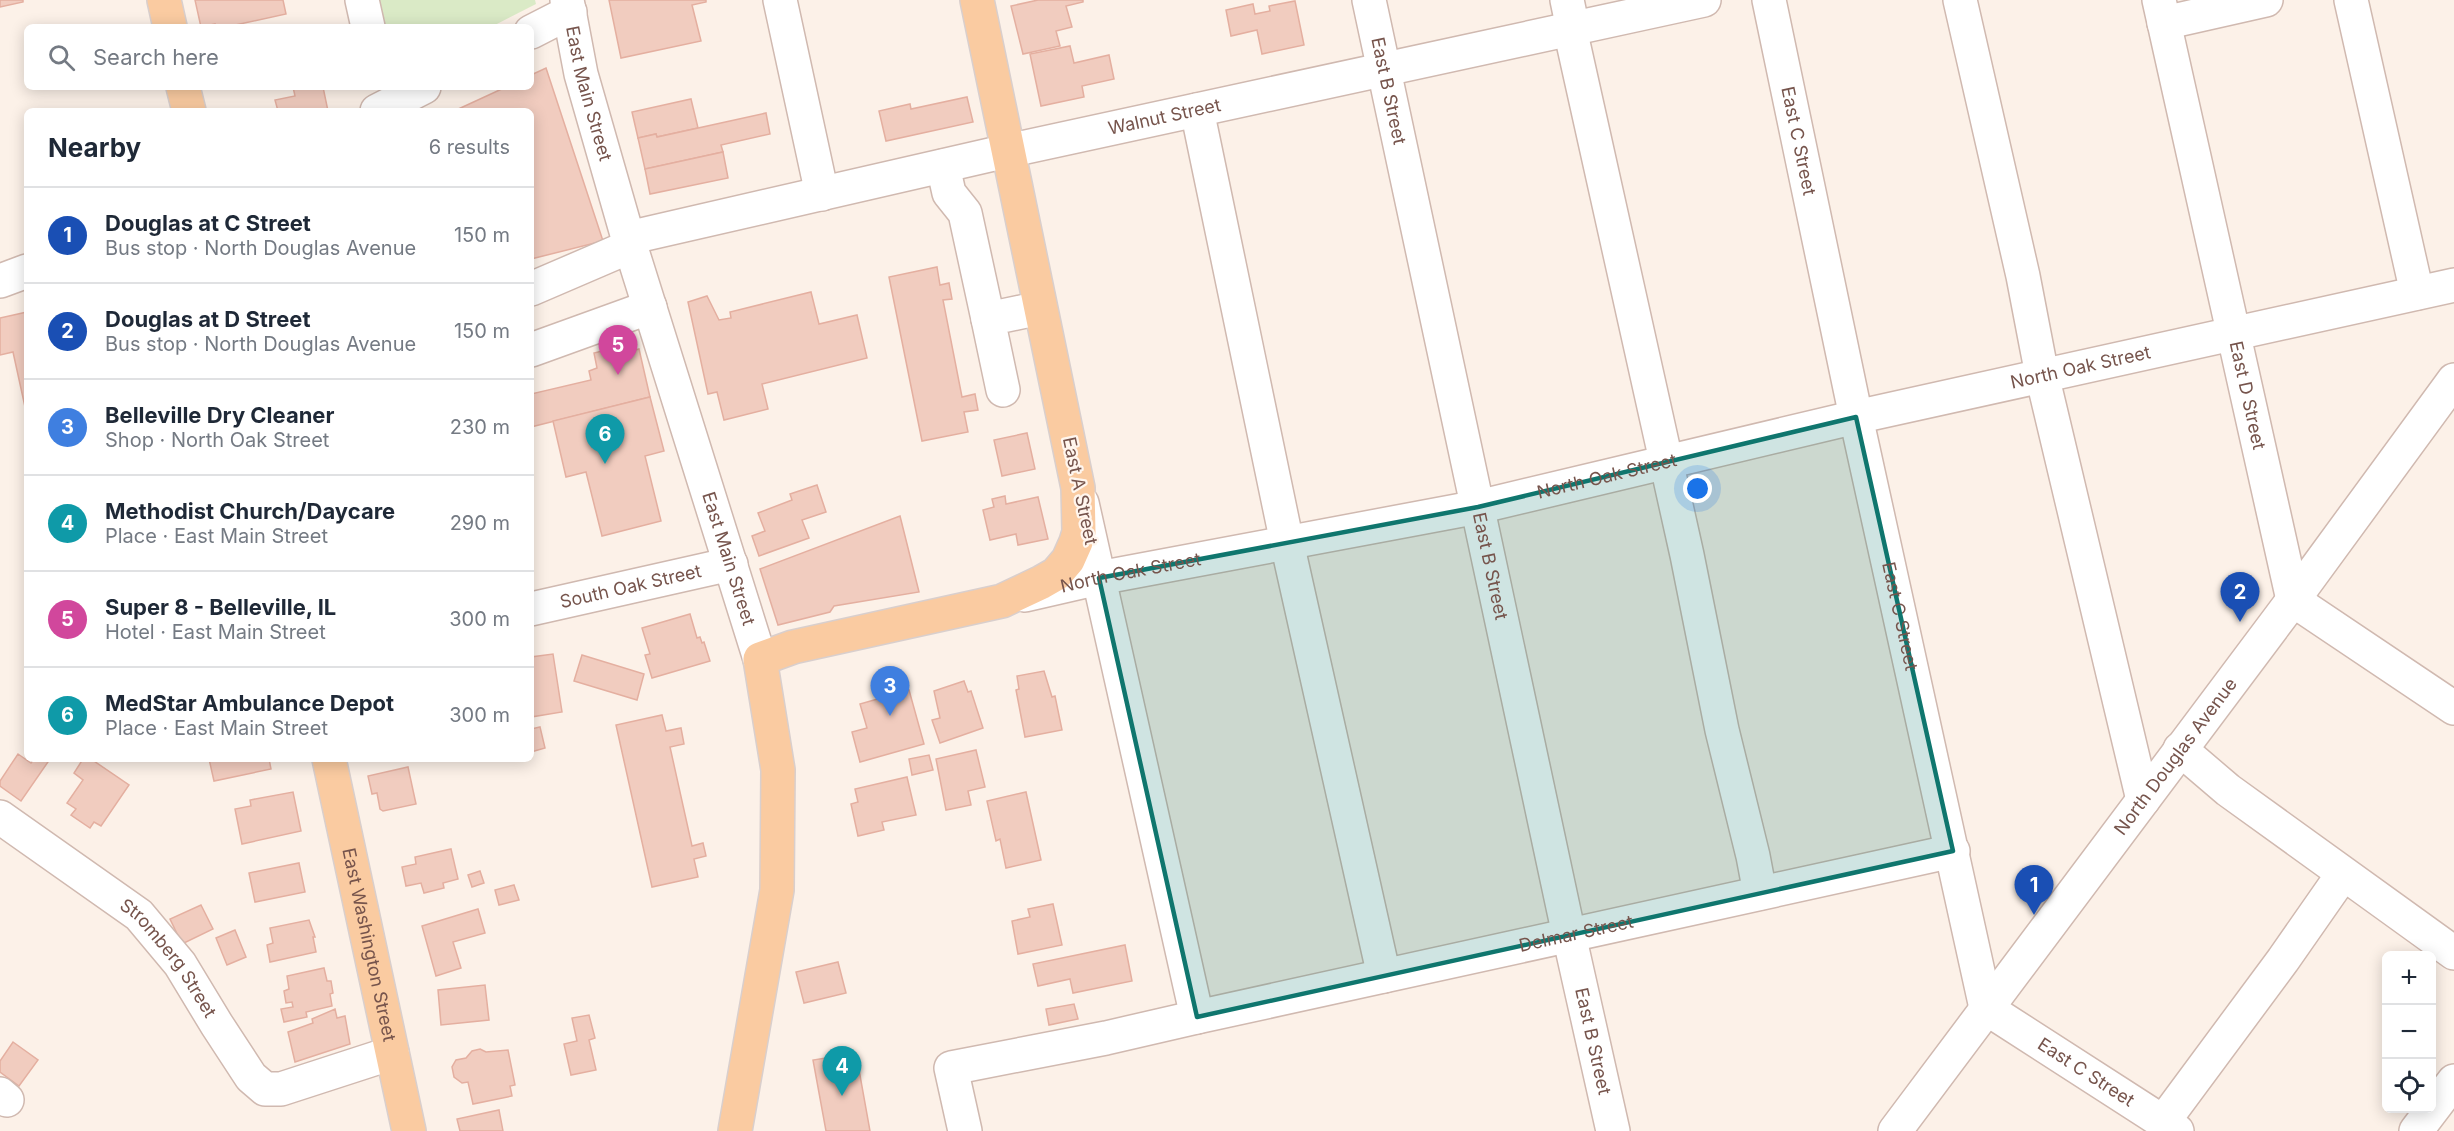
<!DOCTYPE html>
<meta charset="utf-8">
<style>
:root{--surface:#fff;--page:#f6f6f7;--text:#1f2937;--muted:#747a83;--line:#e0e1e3;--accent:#7c3aed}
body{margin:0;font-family:Inter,sans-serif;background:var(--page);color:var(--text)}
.controls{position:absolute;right:18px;bottom:18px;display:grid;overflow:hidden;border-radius:9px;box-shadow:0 3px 15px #0003}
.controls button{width:54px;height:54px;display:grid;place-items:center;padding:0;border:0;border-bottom:2px solid var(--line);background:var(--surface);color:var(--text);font:30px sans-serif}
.you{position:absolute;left:1698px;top:489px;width:21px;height:21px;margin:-15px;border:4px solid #fff;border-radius:50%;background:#1a73e8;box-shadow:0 0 0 9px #1a73e833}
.badge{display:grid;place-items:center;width:39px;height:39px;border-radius:50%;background:var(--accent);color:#fff;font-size:20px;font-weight:700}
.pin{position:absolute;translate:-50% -50px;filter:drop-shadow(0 2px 3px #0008)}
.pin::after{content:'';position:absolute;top:32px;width:21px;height:18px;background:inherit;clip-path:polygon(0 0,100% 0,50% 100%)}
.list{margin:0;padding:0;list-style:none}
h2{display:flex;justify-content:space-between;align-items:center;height:78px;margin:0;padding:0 24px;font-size:26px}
h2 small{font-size:20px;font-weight:400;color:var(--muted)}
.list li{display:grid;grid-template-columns:39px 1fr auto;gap:18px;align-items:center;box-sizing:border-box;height:96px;padding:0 24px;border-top:2px solid var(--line)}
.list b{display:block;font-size:22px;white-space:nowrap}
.list p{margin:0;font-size:20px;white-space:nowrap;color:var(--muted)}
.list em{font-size:20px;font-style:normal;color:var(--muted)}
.icon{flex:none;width:33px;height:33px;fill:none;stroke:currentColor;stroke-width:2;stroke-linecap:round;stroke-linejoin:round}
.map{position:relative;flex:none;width:2454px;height:1131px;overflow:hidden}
.search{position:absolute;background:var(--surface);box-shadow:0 3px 15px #0003;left:24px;top:24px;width:510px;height:66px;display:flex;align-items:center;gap:15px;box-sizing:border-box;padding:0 21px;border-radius:9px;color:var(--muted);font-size:22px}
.panel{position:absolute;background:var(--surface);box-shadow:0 3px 15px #0003;left:24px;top:108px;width:510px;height:654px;border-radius:9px}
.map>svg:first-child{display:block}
.green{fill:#daeac6}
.building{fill:#f1ccbf;stroke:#e4afa0;stroke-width:1.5}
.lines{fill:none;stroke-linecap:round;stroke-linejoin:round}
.minor-casing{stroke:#d0b9b0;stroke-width:36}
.major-casing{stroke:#d9cfcd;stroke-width:36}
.minor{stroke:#fff;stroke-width:33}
.major{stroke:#facba1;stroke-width:33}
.marked{fill:#0f766e;fill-opacity:0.2;stroke:#0f766e;stroke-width:4.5;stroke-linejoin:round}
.labels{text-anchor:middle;stroke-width:4.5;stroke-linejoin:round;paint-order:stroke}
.street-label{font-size:18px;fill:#76544c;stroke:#fff6ee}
</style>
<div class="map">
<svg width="2454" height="1131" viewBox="0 0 2454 1131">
<rect width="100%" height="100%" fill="#fcf1e8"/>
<!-- green -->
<polygon class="green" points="373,0 535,0 536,4 491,27 379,27"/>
<!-- building -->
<g class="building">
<polygon points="0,0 23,0 23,2 0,7"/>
<polygon points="195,0 283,0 286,14 226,27 215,27 215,24 201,27"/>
<polygon points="609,0 706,0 706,2 692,5 701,41 621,58"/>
<polygon points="1038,0 1083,0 1083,2 1066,6 1072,27 1056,31 1060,46 1023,54 1011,6"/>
<polygon points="1295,1 1304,45 1262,54 1257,30 1231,36 1226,10 1253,4 1255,14 1270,11 1269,6"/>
<polygon points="1070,46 1074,63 1109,55 1114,79 1082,86 1084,97 1041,106 1030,54"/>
<polygon points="546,68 603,241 531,259 531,111 454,111 506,87 531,87 531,75"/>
<polygon points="293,87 323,87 328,111 278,111 275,100 295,96"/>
<polygon points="967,97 973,122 886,141 879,111 910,104 911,109"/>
<polygon points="691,99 698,128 657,137 656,134 638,138 632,112"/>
<polygon points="766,113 770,134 721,145 723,152 645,169 638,138 656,134 657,137"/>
<polygon points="723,152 728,178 650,194 645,169"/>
<polygon points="937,267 940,285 949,283 952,299 943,300 962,397 975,394 978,410 964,412 968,432 922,441 889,277"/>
<polygon points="811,292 819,324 857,315 867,358 762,384 768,409 724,420 717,392 708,394 688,302 707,296 719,320 731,318 730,312"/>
<polygon points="27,312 27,416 13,352 0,355 0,318"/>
<polygon points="627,325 635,350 639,349 650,397 531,427 531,394 591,380 589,371 597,368 594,353 614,348 609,332"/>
<polygon points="650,397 664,451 645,456 661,521 602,536 586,472 566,477 553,421"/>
<polygon points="1027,433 1035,469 1002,476 994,440"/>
<polygon points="817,485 826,512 802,520 809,538 759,556 752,536 765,531 758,513 792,500 790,494"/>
<polygon points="1005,496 1006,504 1038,497 1048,539 1018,545 1016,534 990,540 983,510 994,507 992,499"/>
<polygon points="900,516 919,592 834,606 830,612 778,625 760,569"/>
<polygon points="690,614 697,638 700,637 702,643 704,642 710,661 652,678 645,655 650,654 642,628"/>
<polygon points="553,654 562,712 531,717 531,657"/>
<polygon points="582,655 644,674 637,700 574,681"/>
<polygon points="1044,671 1052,697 1055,696 1062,730 1025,737 1016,690 1019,689 1017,676"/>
<polygon points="964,681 968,692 971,691 983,728 940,743 932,720 940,718 934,691"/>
<polygon points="909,690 924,744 860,762 852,732 867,728 860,704"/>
<polygon points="662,715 666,731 681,728 684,744 670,747 692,846 703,843 706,856 694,859 698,877 652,887 616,725"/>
<polygon points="540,727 545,748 531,752 531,729"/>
<polygon points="976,750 985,787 968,791 971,805 946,810 936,759"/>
<polygon points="18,754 31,763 34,759 50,759 21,801 0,786 0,781"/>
<polygon points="929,755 933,770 912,775 909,759"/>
<polygon points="83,759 91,759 129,785 101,826 94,822 90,828 71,815 76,809 67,803 83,780 74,773"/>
<polygon points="209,759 269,759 271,769 214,781"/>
<polygon points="408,767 416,804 383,811 380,809 377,793 372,794 368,776"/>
<polygon points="907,777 916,815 882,822 884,830 858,836 851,804 858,802 855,789"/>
<polygon points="293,792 301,831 242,844 235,809 251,806 250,800"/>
<polygon points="1026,792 1041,860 1006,868 1000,839 996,841 987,801"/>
<polygon points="451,849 458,879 443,883 444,888 424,893 421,883 406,886 402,867 416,864 415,857"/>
<polygon points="299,863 305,892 255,902 249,873"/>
<polygon points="480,871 484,883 472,887 468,875"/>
<polygon points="514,885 519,900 499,905 495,890"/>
<polygon points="1053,904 1062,945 1018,954 1012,921 1030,917 1028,909"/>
<polygon points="201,905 213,929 182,944 170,919"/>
<polygon points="478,909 485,933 453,942 461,968 436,976 422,926"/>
<polygon points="309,920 315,937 313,937 316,952 270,962 267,945 273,943 270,928"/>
<polygon points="235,930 246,957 227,965 216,938"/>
<polygon points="1125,945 1132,981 1073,993 1070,979 1038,986 1033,964"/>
<polygon points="838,962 846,993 804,1003 796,972"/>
<polygon points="324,968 327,981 331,981 333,993 330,994 332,1006 306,1012 307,1017 284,1022 281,1009 293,1007 292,1002 286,1003 284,991 289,989 287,976"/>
<polygon points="485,985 489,1020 441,1025 438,990"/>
<polygon points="1074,1004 1078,1019 1049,1025 1046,1009"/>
<polygon points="335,1009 337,1018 345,1016 350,1044 295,1062 288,1032 313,1023 312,1019"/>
<polygon points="589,1015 595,1038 589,1040 596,1070 571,1075 564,1044 577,1041 572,1018"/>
<polygon points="13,1042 38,1060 19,1086 0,1072 0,1061"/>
<polygon points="480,1049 486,1052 508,1050 515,1085 510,1086 512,1096 473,1104 468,1082 462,1083 454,1077 452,1067 456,1060 466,1058 472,1051"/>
<polygon points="856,1053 870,1131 826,1131 813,1060"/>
<polygon points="499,1110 503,1131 460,1131 457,1119"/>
</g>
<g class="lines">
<defs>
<g id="minor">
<polyline points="362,0 368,27"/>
<path id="s1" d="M567,0L581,74L628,238L760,659"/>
<polyline points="780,0 822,194"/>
<path id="s2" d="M1369,0L1569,935L1613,1131"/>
<polyline points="1567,0 1573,29"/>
<path id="s3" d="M1769,0L1856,417L1986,1008L2177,1131"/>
<polyline points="1960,0 2023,276 2042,375 2143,800"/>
<path id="s4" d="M2159,0L2293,600L2454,708"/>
<polyline points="2351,0 2417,293"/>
<polyline points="2164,23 2266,0"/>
<polyline points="1570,29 1687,555 1722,730 1753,856 1760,893"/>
<polyline points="531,32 570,12"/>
<polyline points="1197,110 1287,543 1384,976"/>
<polyline points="377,111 424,87"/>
<polyline points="943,166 949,193 965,213 988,319"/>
<path id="s5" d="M628,238L1007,151L1704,0"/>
<polyline points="0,281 27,271"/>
<polyline points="531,289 631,246"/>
<polyline points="531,350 650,307"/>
<polyline points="1003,390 988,319 1040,308"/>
<polyline points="1082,503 1197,1017"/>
<path id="s6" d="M1025,595L1099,578L1478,507L1856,417L2454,285"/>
<path id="s7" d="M531,609L731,564"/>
<polyline points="2180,749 2228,790 2454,953"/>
<path id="s8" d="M0,817L139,915L180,964L217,1025L251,1077L265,1089H281L392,1053"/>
<polyline points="0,1094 7,1100"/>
<polyline points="2163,1122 2283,960 2343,874"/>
<path id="s9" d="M965,1131L951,1068L1106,1038L1197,1017L1953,851"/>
<path id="s10" d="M1895,1131L2293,600L2454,380"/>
<polyline points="2416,1131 2454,1081"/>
</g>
<g id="major">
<polyline points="164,0 170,27"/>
<polyline points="183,87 189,111"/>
<path id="s11" d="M329,759L409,1131"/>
<polyline points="735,1131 777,890 778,770 760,659 793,647 1002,601 1042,582 1056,574 1068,560 1076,542 1079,532 1078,488 977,0"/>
</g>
</defs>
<!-- minor casing -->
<use href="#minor" class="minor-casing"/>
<!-- major casing -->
<use href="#major" class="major-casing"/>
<!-- minor -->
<use href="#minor" class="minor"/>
<!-- major -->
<use href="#major" class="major"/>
</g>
<!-- marked area -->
<path class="marked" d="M1856,417L1953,851L1197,1017L1099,578L1478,507Z"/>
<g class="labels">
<!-- street labels -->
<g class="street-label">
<text dy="6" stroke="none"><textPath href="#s2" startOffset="93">East B Street</textPath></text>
<text dy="6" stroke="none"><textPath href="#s1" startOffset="96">East Main Street</textPath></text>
<text dy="6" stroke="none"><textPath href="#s5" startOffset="550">Walnut Street</textPath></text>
<text dy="6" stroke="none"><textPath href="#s3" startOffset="144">East C Street</textPath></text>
<text dy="6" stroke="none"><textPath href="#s6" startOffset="1080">North Oak Street</textPath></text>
<text dy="6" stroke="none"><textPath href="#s4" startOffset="405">East D Street</textPath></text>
<text dy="6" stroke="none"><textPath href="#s6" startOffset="594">North Oak Street</textPath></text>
<text transform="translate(1080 491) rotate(78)" y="6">East A Street</text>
<text dy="6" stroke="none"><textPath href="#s1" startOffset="582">East Main Street</textPath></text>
<text dy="6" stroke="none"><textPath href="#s2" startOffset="579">East B Street</textPath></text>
<text dy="6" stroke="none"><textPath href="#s6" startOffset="108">North Oak Street</textPath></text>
<text dy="6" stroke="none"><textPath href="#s7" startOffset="102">South Oak Street</textPath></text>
<text dy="6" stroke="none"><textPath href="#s3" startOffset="630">East C Street</textPath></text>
<text dy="6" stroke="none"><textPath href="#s10" startOffset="468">North Douglas Avenue</textPath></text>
<text dy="6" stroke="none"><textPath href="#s9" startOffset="704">Delmar Street</textPath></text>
<text dy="6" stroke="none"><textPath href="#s11" startOffset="190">East Washington Street</textPath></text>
<text dy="6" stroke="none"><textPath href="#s8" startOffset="222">Stromberg Street</textPath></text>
<text dy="6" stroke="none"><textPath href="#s2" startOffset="1065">East B Street</textPath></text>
<text dy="6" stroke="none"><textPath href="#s3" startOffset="1150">East C Street</textPath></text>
</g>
</g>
</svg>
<div class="controls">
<button>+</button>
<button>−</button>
<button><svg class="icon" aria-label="locate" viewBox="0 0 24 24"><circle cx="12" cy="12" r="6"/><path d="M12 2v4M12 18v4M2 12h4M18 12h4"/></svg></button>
</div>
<div class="you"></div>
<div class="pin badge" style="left:2034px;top:915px;background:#1a4fb4">1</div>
<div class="pin badge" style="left:2240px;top:622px;background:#1a4fb4">2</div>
<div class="pin badge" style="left:890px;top:716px;background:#3f7fe0">3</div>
<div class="pin badge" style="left:842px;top:1096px;background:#0f9aa8">4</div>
<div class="pin badge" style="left:618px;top:375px;background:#d1479c">5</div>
<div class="pin badge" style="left:605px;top:464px;background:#0f9aa8">6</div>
<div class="search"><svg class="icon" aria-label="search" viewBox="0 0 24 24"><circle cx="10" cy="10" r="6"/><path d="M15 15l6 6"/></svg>Search here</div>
<section class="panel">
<h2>Nearby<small>6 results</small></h2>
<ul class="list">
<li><span class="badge" style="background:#1a4fb4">1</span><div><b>Douglas at C Street</b><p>Bus stop · North Douglas Avenue</p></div><em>150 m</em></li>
<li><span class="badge" style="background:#1a4fb4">2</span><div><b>Douglas at D Street</b><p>Bus stop · North Douglas Avenue</p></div><em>150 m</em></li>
<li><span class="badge" style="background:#3f7fe0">3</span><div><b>Belleville Dry Cleaner</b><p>Shop · North Oak Street</p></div><em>230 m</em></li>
<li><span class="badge" style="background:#0f9aa8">4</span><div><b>Methodist Church/Daycare</b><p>Place · East Main Street</p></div><em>290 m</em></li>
<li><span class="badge" style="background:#d1479c">5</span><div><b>Super 8 - Belleville, IL</b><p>Hotel · East Main Street</p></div><em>300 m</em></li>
<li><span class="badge" style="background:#0f9aa8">6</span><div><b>MedStar Ambulance Depot</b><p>Place · East Main Street</p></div><em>300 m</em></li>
</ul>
</section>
</div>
